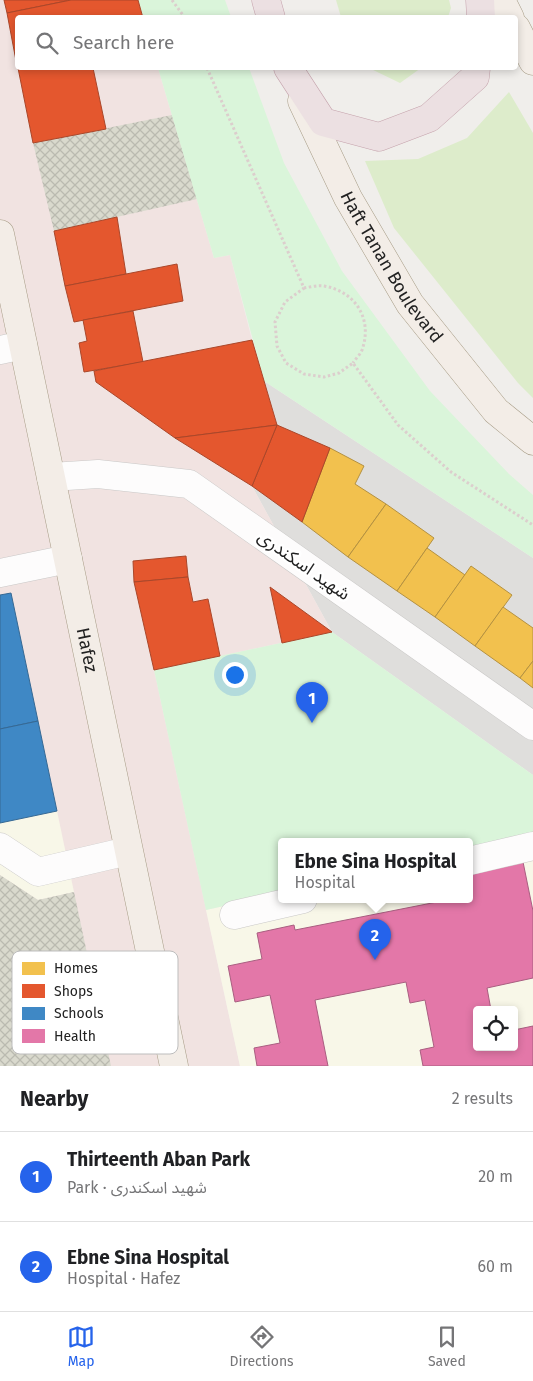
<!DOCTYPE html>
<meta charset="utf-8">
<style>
:root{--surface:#fff;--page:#f6f6f6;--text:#202124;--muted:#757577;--line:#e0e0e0;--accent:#2563eb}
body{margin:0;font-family:"Fira Sans","Noto Sans Arabic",sans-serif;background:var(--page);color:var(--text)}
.controls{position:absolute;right:15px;bottom:15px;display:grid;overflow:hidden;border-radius:5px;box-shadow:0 2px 8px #0003}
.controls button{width:45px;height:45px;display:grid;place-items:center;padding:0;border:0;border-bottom:1px solid var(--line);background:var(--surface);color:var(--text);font:25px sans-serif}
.you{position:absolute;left:234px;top:674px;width:18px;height:18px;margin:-12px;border:4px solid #fff;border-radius:50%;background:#1a73e8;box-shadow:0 0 0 8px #1a73e833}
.badge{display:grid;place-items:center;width:32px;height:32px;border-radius:50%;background:var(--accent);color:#fff;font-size:16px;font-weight:700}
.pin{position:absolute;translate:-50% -41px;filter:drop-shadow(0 1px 2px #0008)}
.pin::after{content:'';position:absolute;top:26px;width:18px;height:15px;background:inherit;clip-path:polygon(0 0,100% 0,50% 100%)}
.popup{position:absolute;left:278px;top:838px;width:195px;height:65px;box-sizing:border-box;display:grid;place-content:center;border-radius:5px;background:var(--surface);filter:drop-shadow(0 1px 4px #0005);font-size:16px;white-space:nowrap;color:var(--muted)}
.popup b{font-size:19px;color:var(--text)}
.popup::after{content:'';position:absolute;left:50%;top:100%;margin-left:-10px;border:10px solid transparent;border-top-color:var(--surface)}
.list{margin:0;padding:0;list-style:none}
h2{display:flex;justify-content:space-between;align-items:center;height:65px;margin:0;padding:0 20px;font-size:21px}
h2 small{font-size:16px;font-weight:400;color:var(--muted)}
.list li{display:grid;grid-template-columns:32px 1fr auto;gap:15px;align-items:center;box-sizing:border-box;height:90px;padding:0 20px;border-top:1px solid var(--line)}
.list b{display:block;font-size:19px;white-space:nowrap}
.list p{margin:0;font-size:16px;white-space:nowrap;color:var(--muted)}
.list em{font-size:16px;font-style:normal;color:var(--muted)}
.icon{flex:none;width:28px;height:28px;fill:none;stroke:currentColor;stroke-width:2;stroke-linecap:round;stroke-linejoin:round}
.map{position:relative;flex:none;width:533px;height:1066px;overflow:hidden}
.search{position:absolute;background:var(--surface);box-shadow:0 2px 8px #0003;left:15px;right:15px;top:15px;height:55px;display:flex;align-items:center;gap:12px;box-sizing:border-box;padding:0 18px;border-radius:5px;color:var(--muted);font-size:19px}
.sheet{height:245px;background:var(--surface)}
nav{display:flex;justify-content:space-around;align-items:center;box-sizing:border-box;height:70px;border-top:1px solid var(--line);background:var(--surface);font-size:14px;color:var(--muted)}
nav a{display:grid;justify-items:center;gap:2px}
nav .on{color:var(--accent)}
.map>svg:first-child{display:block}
.residential{fill:#dfdedc}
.commercial{fill:#f1e3e1}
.education{fill:#f8f7e8;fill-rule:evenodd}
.construction{fill:url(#construction-cross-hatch)}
.grass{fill:#ddeccb}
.park{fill:#daf5da}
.homes{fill:#f2c14e;stroke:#b49141}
.shops{fill:#e4572e;stroke:#aa472a}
.schools{fill:#3f88c5;stroke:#366994}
.health{fill:#e377a8;stroke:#a95e80}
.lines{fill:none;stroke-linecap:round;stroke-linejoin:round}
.minor-casing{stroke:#c9c8c7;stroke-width:29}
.major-casing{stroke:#a79c86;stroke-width:29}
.highway-casing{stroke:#c5a2ac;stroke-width:29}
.path{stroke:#dccecd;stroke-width:3;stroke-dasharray:2.5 2.5;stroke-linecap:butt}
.minor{stroke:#fdfcfc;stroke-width:28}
.major{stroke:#f3ede7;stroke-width:28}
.highway{stroke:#ece0e2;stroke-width:28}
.labels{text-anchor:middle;stroke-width:5;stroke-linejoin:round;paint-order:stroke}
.street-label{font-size:18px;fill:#222;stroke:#fff}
.key{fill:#fff;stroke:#bdbdbd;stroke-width:1}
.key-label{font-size:14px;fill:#222}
</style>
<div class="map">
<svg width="533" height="1066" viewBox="0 0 533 1066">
<defs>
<pattern id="construction-cross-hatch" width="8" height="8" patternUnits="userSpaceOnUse" patternTransform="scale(1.25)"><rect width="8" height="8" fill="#d9d9cd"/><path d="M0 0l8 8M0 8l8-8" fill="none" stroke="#babab0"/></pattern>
</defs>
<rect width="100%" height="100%" fill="#f0eeeb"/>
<!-- residential -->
<polygon class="residential" points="264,381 533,558 533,775 332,632 252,486"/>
<!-- commercial -->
<polygon class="commercial" points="0,0 138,0 143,17 18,18 18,68 158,68 214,258 230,255 252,340 277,425 252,486 332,632 154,670 240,1066 0,1066"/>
<!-- education -->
<g class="education">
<polygon points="57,811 74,892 38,900 0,875 0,823"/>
<path d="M533,834V1066H240L206,910L281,893V899H469V849ZM477,1010H514V1047H477Z"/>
</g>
<!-- construction -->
<g class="construction">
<polygon points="172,115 197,199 54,231 33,143"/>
<polygon points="0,875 38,900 74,892 111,1066 0,1066"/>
</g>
<!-- grass -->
<g class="grass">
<polygon points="336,0 449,0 451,8 448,17 341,17"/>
<polygon points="369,68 421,68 400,83"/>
<polygon points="509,92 533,133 533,398 518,383 394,228 365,161 418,159 467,138"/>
</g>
<!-- park -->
<g class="park">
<polygon points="138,0 225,0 231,17 143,17"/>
<polygon points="158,68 249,68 284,163 342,271 430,391 509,474 533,495 533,558 264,381 230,255 214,258"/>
<polygon points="332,632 533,775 533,834 469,849 469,841 281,841 281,893 206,910 154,670"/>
</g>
<!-- homes -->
<g class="homes">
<polygon points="330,448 364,466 355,484 386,504 348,557 302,522"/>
<polygon points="386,504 434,538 397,591 348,557"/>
<polygon points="427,548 465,575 435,617 397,591"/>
<polygon points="471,566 512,595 475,646 435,617"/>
<polygon points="503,607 533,628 533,661 520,678 475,646"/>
<polygon points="533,661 533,688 520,678"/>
</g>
<!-- shops -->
<g class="shops">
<polygon points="4,0 71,0 7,13"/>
<polygon points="71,0 138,0 143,18 18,18 17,66 7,13"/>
<polygon points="18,68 93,68 106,129 33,143"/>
<polygon points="117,217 126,274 65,286 54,231"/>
<polygon points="177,264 183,301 74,322 65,286"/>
<polygon points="133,311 143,362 84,372 79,343 87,341 83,320"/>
<polygon points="252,340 277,425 175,438 96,382 94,371"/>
<polygon points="277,425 330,448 302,522 252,486"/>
<polygon points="277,425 252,486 175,438"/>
<polygon points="186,556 188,577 134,582 133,561"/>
<polygon points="188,577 193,602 208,599 220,656 154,670 134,582"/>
<polygon points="270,587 332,632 282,643"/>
</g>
<!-- schools -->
<g class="schools">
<polygon points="11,593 38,721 0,729 0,595"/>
<polygon points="38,721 57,811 0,823 0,729"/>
</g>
<!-- health -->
<polygon class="health" points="522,857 533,911 533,978 487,988 491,1010 477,1010 477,1047 514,1047 514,1030 533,1026 533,1066 423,1066 420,1050 434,1047 425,1000 410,1003 406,982 315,1000 328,1066 257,1066 254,1048 280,1043 270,995 235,1002 228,966 262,959 257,933 294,925 295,930 442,901 441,899 469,899 469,868"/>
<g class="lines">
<defs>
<g id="minor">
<polyline points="0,350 23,345"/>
<polyline points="51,477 98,474 189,484 533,726"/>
<polyline points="0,573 68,559"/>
<polyline points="0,847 38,872 128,851"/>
<polyline points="469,861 533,846"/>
<polyline points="234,915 303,899"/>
</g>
<g id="major">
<polyline points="501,0 510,18"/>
<polyline points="516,28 533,61"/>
<path id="s1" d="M302,101L348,198L410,304L496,411L533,441"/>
<path id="s2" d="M0,234L174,1066"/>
</g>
<g id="highway">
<polyline points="266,0 271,18"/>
<polyline points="480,0 481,18"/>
<polyline points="288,68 323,122 379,137 429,118 475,77 476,68"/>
</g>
</defs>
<!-- minor casing -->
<use href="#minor" class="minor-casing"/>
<!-- major casing -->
<use href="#major" class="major-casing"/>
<!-- highway casing -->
<use href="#highway" class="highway-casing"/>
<!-- path -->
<g class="path">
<polyline points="172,0 185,18"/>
<polyline points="207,68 304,288 285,302 275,322 277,346 286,363 304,374 324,377 339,373 353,363 398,425 451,472 533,525"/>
<path d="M304,288C310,287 318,285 324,286C354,291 372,317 363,347C362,353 356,358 353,363"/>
</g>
<!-- minor -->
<use href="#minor" class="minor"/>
<!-- major -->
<use href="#major" class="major"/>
<!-- highway -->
<use href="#highway" class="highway"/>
</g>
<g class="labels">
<!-- street labels -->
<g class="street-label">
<text dy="6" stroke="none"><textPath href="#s1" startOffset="189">Haft Tanan Boulevard</textPath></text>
<text transform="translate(304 565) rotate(35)" y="6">شهید اسکندری</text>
<text dy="6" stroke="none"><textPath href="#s2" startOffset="425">Hafez</textPath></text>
</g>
</g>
<!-- legend -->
<rect x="12" y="951" width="166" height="103" rx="8" class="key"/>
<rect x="22" y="962" width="23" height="13" fill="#f2c14e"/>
<rect x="22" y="984" width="23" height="14" fill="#e4572e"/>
<rect x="22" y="1007" width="23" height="13" fill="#3f88c5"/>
<rect x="22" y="1029" width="23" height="14" fill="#e377a8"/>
<g class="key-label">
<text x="54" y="973">Homes</text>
<text x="54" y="996">Shops</text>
<text x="54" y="1018">Schools</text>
<text x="54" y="1041">Health</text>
</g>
</svg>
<div class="controls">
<button><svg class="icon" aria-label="locate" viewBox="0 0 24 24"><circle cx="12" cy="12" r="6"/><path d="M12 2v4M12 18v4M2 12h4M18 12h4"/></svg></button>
</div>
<div class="you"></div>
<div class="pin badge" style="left:312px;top:723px">1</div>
<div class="pin badge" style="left:375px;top:960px">2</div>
<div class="popup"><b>Ebne Sina Hospital</b>Hospital</div>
<div class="search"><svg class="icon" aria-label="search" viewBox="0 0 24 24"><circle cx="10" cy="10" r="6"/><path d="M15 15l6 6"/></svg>Search here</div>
</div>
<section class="sheet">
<h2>Nearby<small>2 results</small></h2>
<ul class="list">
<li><span class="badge">1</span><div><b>Thirteenth Aban Park</b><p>Park · شهید اسکندری</p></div><em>20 m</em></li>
<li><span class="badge">2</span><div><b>Ebne Sina Hospital</b><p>Hospital · Hafez</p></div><em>60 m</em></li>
</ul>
</section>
<nav>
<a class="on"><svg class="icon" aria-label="map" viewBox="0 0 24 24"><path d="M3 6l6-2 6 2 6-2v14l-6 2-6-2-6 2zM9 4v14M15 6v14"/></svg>Map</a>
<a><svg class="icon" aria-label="directions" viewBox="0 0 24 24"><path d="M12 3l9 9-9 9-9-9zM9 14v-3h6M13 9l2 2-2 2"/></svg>Directions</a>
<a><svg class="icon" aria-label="saved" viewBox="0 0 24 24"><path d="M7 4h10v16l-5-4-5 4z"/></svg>Saved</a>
</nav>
